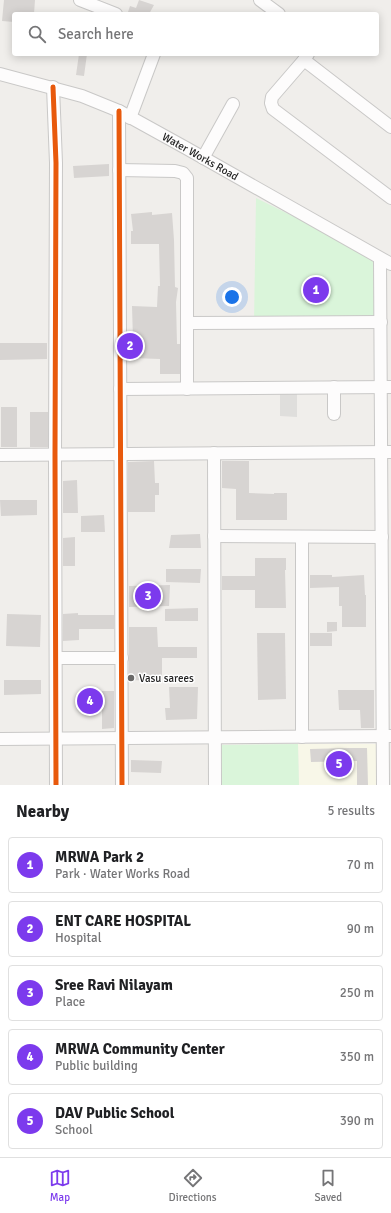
<!DOCTYPE html>
<meta charset="utf-8">
<style>
:root{--surface:#fff;--page:#f2f2f2;--text:#202124;--muted:#757577;--line:#e0e0e0;--accent:#7c3aed}
body{margin:0;font-family:Signika,sans-serif;background:var(--page);color:var(--text)}
.you{position:absolute;left:232px;top:297px;width:14px;height:14px;margin:-10px;border:3px solid #fff;border-radius:50%;background:#1a73e8;box-shadow:0 0 0 6px #1a73e833}
.badge{display:grid;place-items:center;width:26px;height:26px;border-radius:50%;background:var(--accent);color:#fff;font-size:13px;font-weight:700}
.pin{position:absolute;translate:-50% -50%;border:2px solid #fff;box-shadow:0 1px 4px #0006}
.list{margin:0;padding:0;list-style:none}
h2{display:flex;justify-content:space-between;align-items:center;height:52px;margin:0;padding:0 16px;font-size:17px}
h2 small{font-size:13px;font-weight:400;color:var(--muted)}
.list li{display:grid;grid-template-columns:26px 1fr auto;gap:12px;align-items:center;box-sizing:border-box;height:56px;margin:0 8px 8px;padding:0 8px;border:1px solid var(--line);border-radius:4px}
.list b{display:block;font-size:15px;white-space:nowrap}
.list p{margin:0;font-size:13px;white-space:nowrap;color:var(--muted)}
.list em{font-size:13px;font-style:normal;color:var(--muted)}
.icon{flex:none;width:22px;height:22px;fill:none;stroke:currentColor;stroke-width:2;stroke-linecap:round;stroke-linejoin:round}
.map{position:relative;flex:none;width:391px;height:785px;overflow:hidden}
.search{position:absolute;background:var(--surface);box-shadow:0 2px 10px #0003;left:12px;right:12px;top:12px;height:44px;display:flex;align-items:center;gap:10px;box-sizing:border-box;padding:0 14px;border-radius:4px;color:var(--muted);font-size:15px}
.sheet{height:372px;background:var(--surface)}
nav{display:flex;justify-content:space-around;align-items:center;box-sizing:border-box;height:56px;border-top:1px solid var(--line);background:var(--surface);font-size:11px;color:var(--muted)}
nav a{display:grid;justify-items:center;gap:2px}
nav .on{color:var(--accent)}
.map>svg:first-child{display:block}
.residential{fill:#dfdedc}
.education{fill:#f8f7e8}
.park{fill:#daf5da}
.building{fill:#d7d4d2}
.lines{fill:none;stroke-linecap:round;stroke-linejoin:round}
.minor-casing{stroke:#c9c8c7;stroke-width:14}
.minor{stroke:#fdfcfc;stroke-width:12}
.cycleway-casing{stroke:#fff;stroke-width:8}
.cycleway{stroke:#e8590c;stroke-width:5}
.poi-dot{fill:#6a6968;stroke:#fff;stroke-width:1.5}
.labels{text-anchor:middle;stroke-width:3;stroke-linejoin:round;paint-order:stroke}
.street-label{font-size:11px;fill:#222;stroke:#fff}
.poi-label{font-size:11px;fill:#222;stroke:#fff;text-anchor:start}
</style>
<div class="map">
<svg width="391" height="785" viewBox="0 0 391 785">
<rect width="100%" height="100%" fill="#f0eeeb"/>
<!-- residential -->
<polygon class="residential" points="280,393 297,393 297,417 280,416"/>
<!-- education -->
<polygon class="education" points="298,744 379,744 379,785 299,785"/>
<!-- park -->
<g class="park">
<polygon points="256,198 378,258 375,322 254,322"/>
<polygon points="298,744 299,785 221,785 220,745"/>
</g>
<!-- building -->
<g class="building">
<polygon points="4,0 35,0 34,14 14,14 14,22 2,21"/>
<polygon points="139,0 154,5 149,14 133,14 128,12 130,6 136,8"/>
<polygon points="79,54 87,54 84,76 76,75"/>
<polygon points="109,164 109,176 74,178 73,166"/>
<polygon points="152,212 152,215 172,213 174,240 175,287 178,288 176,302 177,344 180,344 180,374 160,374 160,359 132,358 133,340 132,306 157,307 158,286 160,286 159,244 131,244 131,231 133,231 131,214"/>
<polygon points="0,343 47,343 47,359 0,360"/>
<rect x="1" y="407" width="16" height="40"/>
<rect x="30" y="412" width="18" height="35"/>
<polygon points="154,461 155,483 159,483 159,495 155,495 155,512 128,512 128,462"/>
<polygon points="222,461 249,461 249,493 274,494 274,493 287,493 287,520 236,520 236,489 222,488"/>
<polygon points="77,480 78,513 63,513 63,481"/>
<polygon points="0,500 37,500 37,515 1,516"/>
<polygon points="104,515 105,532 81,532 81,516"/>
<polygon points="200,534 201,548 169,548 171,535"/>
<polygon points="75,537 75,566 63,566 63,538"/>
<polygon points="255,558 286,558 286,570 285,570 286,608 255,608 255,590 222,590 222,576 255,576"/>
<polygon points="166,569 201,569 200,583 166,582"/>
<polygon points="310,575 332,575 332,577 364,575 365,595 366,595 366,627 342,627 342,606 339,606 339,587 310,588"/>
<polygon points="170,585 169,606 129,607 129,586"/>
<polygon points="198,608 198,621 165,621 165,609"/>
<polygon points="78,613 78,615 114,615 114,629 79,629 79,640 63,641 63,614"/>
<polygon points="7,614 41,615 40,647 6,646"/>
<polygon points="327,622 337,622 337,631 327,632"/>
<polygon points="129,627 157,627 158,647 197,647 197,658 162,658 162,681 129,680"/>
<polygon points="257,633 285,633 286,699 258,700"/>
<rect x="310" y="633" width="22" height="13"/>
<polygon points="4,680 41,680 41,694 4,695"/>
<polygon points="169,687 198,687 197,719 166,720 165,708 170,708"/>
<polygon points="338,690 374,690 374,728 361,728 360,710 339,710"/>
<polygon points="102,691 114,691 114,728 102,729"/>
<polygon points="349,748 367,748 368,785 357,785 357,761 311,762 310,749"/>
<polygon points="131,760 162,761 161,773 131,772"/>
</g>
<g class="lines">
<defs>
<g id="minor">
<polyline points="80,0 116,14"/>
<polyline points="260,0 279,14"/>
<polyline points="308,54 304,60 272,97 271,103 273,109 391,198"/>
<polyline points="304,60 391,127"/>
<path id="s1" d="M0,74L82,96L119,111L186,148L391,264"/>
<polyline points="53,87 56,163 55,455 56,785"/>
<polyline points="119,111 122,785"/>
<polyline points="130,118 154,54"/>
<polyline points="203,158 233,104"/>
<polyline points="119,170 175,171 183,173 187,178 187,389"/>
<polyline points="380,259 383,785"/>
<polyline points="187,323 381,322"/>
<polyline points="120,389 391,387"/>
<polyline points="334,414 334,387"/>
<polyline points="214,453 215,785"/>
<polyline points="0,455 391,452"/>
<polyline points="214,536 382,537"/>
<polyline points="57,658 122,658"/>
<polyline points="302,737 302,537"/>
<polyline points="0,739 390,736"/>
</g>
</defs>
<!-- minor casing -->
<use href="#minor" class="minor-casing"/>
<!-- minor -->
<use href="#minor" class="minor"/>
<defs>
<g id="cycleway">
<polyline points="53,87 56,163 55,455 56,785"/>
<polyline points="119,111 122,785"/>
</g>
</defs>
<!-- cycleway casing -->
<use href="#cycleway" class="cycleway-casing"/>
<!-- cycleway -->
<use href="#cycleway" class="cycleway"/>
</g>
<!-- markers -->
<circle class="poi-dot" cx="131" cy="678" r="4"/>
<g class="labels">
<!-- street labels -->
<g class="street-label">
<text dy="4" stroke="none"><textPath href="#s1" startOffset="218">Water Works Road</textPath></text>
</g>
<!-- poi labels -->
<g class="poi-label">
<text x="139" y="682">Vasu sarees</text>
</g>
</g>
</svg>
<div class="you"></div>
<div class="pin badge" style="left:316px;top:290px">1</div>
<div class="pin badge" style="left:130px;top:346px">2</div>
<div class="pin badge" style="left:148px;top:596px">3</div>
<div class="pin badge" style="left:90px;top:701px">4</div>
<div class="pin badge" style="left:339px;top:764px">5</div>
<div class="search"><svg class="icon" aria-label="search" viewBox="0 0 24 24"><circle cx="10" cy="10" r="6"/><path d="M15 15l6 6"/></svg>Search here</div>
</div>
<section class="sheet">
<h2>Nearby<small>5 results</small></h2>
<ul class="list">
<li><span class="badge">1</span><div><b>MRWA Park 2</b><p>Park · Water Works Road</p></div><em>70 m</em></li>
<li><span class="badge">2</span><div><b>ENT CARE HOSPITAL</b><p>Hospital</p></div><em>90 m</em></li>
<li><span class="badge">3</span><div><b>Sree Ravi Nilayam</b><p>Place</p></div><em>250 m</em></li>
<li><span class="badge">4</span><div><b>MRWA Community Center</b><p>Public building</p></div><em>350 m</em></li>
<li><span class="badge">5</span><div><b>DAV Public School</b><p>School</p></div><em>390 m</em></li>
</ul>
</section>
<nav>
<a class="on"><svg class="icon" aria-label="map" viewBox="0 0 24 24"><path d="M3 6l6-2 6 2 6-2v14l-6 2-6-2-6 2zM9 4v14M15 6v14"/></svg>Map</a>
<a><svg class="icon" aria-label="directions" viewBox="0 0 24 24"><path d="M12 3l9 9-9 9-9-9zM9 14v-3h6M13 9l2 2-2 2"/></svg>Directions</a>
<a><svg class="icon" aria-label="saved" viewBox="0 0 24 24"><path d="M7 4h10v16l-5-4-5 4z"/></svg>Saved</a>
</nav>
